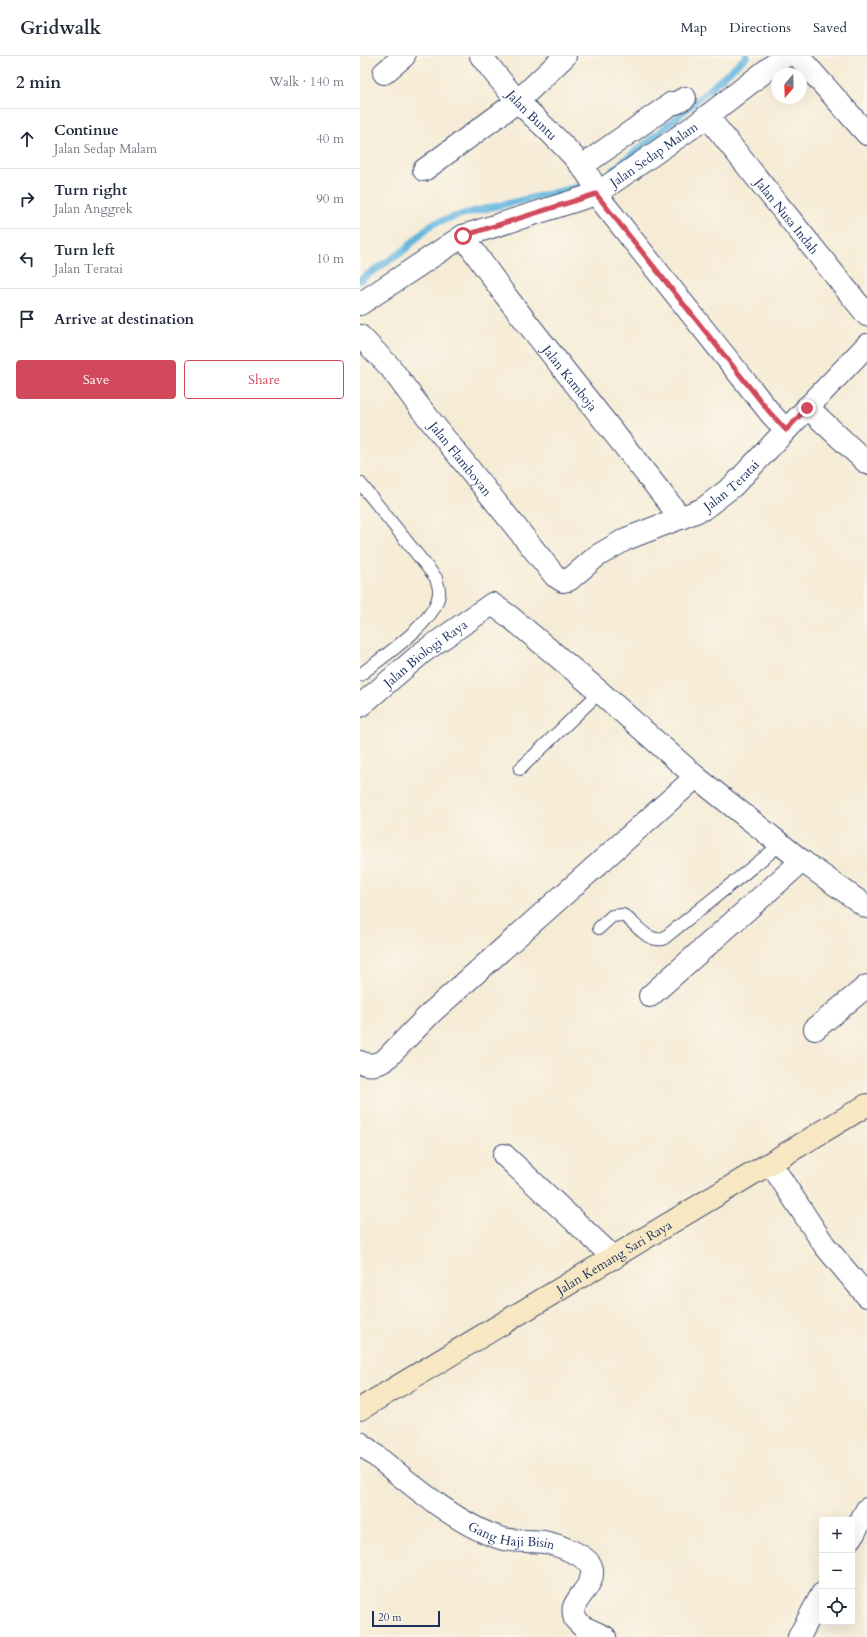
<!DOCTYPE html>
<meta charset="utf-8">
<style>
:root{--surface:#fff;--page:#f6f6f7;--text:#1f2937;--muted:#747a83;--line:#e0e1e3;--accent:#d1495b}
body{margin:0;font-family:Cardo,serif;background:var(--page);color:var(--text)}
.controls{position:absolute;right:12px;bottom:12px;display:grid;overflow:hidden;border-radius:4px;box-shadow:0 4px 16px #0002}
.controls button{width:36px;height:36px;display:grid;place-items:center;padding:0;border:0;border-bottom:1px solid var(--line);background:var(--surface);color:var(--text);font:20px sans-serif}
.compass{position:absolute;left:411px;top:12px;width:36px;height:36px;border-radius:50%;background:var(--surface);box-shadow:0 4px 16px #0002;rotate:199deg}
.scale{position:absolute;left:12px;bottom:10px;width:68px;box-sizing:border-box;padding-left:4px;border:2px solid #1b2f5e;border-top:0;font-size:11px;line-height:14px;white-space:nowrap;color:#1b2f5e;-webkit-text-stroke:3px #fbf7ec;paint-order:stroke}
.stop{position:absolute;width:12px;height:12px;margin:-9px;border:3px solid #d1495b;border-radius:50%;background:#fff}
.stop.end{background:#d1495b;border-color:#fff;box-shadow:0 1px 4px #0008}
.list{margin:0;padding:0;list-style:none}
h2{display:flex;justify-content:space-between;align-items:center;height:52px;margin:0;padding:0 16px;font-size:17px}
h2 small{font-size:13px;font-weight:400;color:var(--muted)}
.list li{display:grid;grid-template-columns:26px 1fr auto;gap:12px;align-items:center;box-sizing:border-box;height:60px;padding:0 16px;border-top:1px solid var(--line)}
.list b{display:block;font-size:15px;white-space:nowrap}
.list p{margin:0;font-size:13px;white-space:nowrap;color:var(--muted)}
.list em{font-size:13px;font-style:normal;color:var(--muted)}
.actions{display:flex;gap:8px;padding:12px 16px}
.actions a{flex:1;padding:9px 0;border:1px solid var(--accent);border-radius:4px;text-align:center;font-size:14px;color:var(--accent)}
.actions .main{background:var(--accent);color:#fff}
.icon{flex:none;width:22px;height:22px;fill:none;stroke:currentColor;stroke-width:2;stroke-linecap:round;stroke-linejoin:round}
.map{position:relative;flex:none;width:507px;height:1581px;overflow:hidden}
header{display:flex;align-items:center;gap:24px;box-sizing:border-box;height:56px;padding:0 20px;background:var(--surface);border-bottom:1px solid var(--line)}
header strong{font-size:19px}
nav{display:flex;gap:22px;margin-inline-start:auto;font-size:14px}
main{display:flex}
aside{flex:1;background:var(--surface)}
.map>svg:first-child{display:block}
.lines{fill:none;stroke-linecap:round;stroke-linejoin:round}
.stream{stroke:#65b7e0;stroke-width:7}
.service-casing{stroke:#3c4b70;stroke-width:14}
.minor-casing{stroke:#3c4b70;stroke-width:24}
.secondary-casing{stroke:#3c4b70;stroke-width:24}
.service{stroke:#fff;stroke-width:12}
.minor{stroke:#fff;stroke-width:22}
.secondary{stroke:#f7e8c3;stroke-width:22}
.route{stroke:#d1495b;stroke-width:5}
.labels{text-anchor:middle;stroke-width:3.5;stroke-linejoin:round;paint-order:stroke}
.street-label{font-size:13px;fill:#1b2f5e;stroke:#fbf7ec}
</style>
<header>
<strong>Gridwalk</strong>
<nav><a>Map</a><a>Directions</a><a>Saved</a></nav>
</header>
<main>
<aside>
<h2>2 min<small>Walk · 140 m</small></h2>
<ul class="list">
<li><svg class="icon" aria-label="ahead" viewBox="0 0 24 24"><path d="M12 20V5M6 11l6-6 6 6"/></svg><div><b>Continue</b><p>Jalan Sedap Malam</p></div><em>40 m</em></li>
<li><svg class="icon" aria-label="right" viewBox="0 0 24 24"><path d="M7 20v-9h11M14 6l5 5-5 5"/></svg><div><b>Turn right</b><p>Jalan Anggrek</p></div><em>90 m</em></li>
<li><svg class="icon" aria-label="left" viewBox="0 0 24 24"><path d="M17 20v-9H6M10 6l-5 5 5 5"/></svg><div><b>Turn left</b><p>Jalan Teratai</p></div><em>10 m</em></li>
<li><svg class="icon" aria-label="arrive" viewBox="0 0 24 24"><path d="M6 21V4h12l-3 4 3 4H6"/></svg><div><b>Arrive at destination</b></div></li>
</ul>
<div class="actions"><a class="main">Save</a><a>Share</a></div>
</aside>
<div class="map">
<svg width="507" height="1581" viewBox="0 0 507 1581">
<rect width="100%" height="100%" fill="#fbf7ec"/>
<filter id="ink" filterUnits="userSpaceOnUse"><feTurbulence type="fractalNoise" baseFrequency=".025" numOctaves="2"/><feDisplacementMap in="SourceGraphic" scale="8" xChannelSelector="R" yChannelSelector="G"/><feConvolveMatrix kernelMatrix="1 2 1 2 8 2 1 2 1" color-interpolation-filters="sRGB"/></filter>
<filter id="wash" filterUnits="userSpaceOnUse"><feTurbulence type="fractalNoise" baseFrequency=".012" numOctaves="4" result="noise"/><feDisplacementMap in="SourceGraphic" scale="16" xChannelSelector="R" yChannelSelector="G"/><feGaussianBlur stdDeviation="0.9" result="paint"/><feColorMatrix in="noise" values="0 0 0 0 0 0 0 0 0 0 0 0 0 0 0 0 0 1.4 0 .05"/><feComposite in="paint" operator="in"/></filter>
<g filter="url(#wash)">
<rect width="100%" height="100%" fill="#f6ebd5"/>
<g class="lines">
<!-- stream -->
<g class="stream">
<polyline points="253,114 319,60 387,0"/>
<polyline points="0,224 42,196 72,168 103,158 231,128"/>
</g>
</g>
</g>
<g filter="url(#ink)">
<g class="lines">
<defs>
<g id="service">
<path d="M0,427L76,522C77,527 80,533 79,537C77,566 22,601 0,619"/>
<polyline points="160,713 240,636"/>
<path d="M239,872L252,860L263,859C276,867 286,886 303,883L421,788"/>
</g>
<g id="minor">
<path id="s1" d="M121,0C133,15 145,31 158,45C177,66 234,112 236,138L411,358L426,374"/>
<polyline points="438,0 507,78"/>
<polyline points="24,17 44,0"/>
<path id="s2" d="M347,60L507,259"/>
<polyline points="222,110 312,47 316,47 325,42"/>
<polyline points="64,114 158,45 205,0"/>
<path id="s3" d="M103,180L145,239L321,462"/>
<path id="s4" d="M0,248L103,180L236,138L337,68L425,0"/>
<path id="s5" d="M0,280L30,311L58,349L195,520L203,525L209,524L237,500L266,483L343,453L373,430L507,289"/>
<polyline points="447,351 507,407"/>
<path id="s6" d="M0,650L63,596L132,548L149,560L240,636L336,721L442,805L507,851"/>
<polyline points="290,940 442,805"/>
<polyline points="455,973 507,930"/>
<path d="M0,1006C9,1010 15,1009 24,1005L72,956L336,721"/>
<polyline points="144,1099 254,1202"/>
<polyline points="411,1108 465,1190 507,1240"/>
<path id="s7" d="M0,1387C39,1418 97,1471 144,1483C157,1486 170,1484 184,1486C195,1488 227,1499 231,1510C237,1526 218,1539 214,1551C213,1555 214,1560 215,1563L223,1571L245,1581"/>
<polyline points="492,1481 507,1453"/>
<polyline points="439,1581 462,1538"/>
</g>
<g id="secondary">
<path id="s8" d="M0,1353L507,1049"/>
</g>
</defs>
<!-- service casing -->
<use href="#service" class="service-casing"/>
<!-- minor casing -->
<use href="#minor" class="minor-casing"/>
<!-- secondary casing -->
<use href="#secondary" class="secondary-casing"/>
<!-- service -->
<use href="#service" class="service"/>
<!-- minor -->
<use href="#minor" class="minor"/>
<!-- secondary -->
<use href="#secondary" class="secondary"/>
</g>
</g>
<g class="lines" filter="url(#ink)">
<!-- route -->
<polyline class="route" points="103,180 236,138 411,358 426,374 447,352"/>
</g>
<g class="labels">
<!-- street labels -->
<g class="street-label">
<text dy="5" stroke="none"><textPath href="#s1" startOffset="78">Jalan Buntu</textPath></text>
<text dy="5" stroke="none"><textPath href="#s4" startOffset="333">Jalan Sedap Malam</textPath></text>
<text dy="5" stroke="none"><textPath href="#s2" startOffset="128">Jalan Nusa Indah</textPath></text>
<text dy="5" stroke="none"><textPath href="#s3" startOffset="178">Jalan Kamboja</textPath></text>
<text dy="5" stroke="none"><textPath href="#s5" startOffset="159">Jalan Flamboyan</textPath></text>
<text dy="5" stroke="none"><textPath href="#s5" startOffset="515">Jalan Teratai</textPath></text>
<text dy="5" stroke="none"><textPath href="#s6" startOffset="84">Jalan Biologi Raya</textPath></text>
<text dy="5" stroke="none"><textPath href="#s8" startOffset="296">Jalan Kemang Sari Raya</textPath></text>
<text dy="5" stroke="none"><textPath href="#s7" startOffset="181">Gang Haji Bisin</textPath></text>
</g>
</g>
</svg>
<div class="controls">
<button>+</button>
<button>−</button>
<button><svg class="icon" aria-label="locate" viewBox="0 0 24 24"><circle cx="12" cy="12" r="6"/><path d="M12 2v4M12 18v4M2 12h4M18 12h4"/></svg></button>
</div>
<svg class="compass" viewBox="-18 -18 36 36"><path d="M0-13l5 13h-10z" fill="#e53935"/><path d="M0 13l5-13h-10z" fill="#747a83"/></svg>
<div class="scale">20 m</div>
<div class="stop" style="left:103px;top:180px"></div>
<div class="stop end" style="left:447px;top:352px"></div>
</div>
</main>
